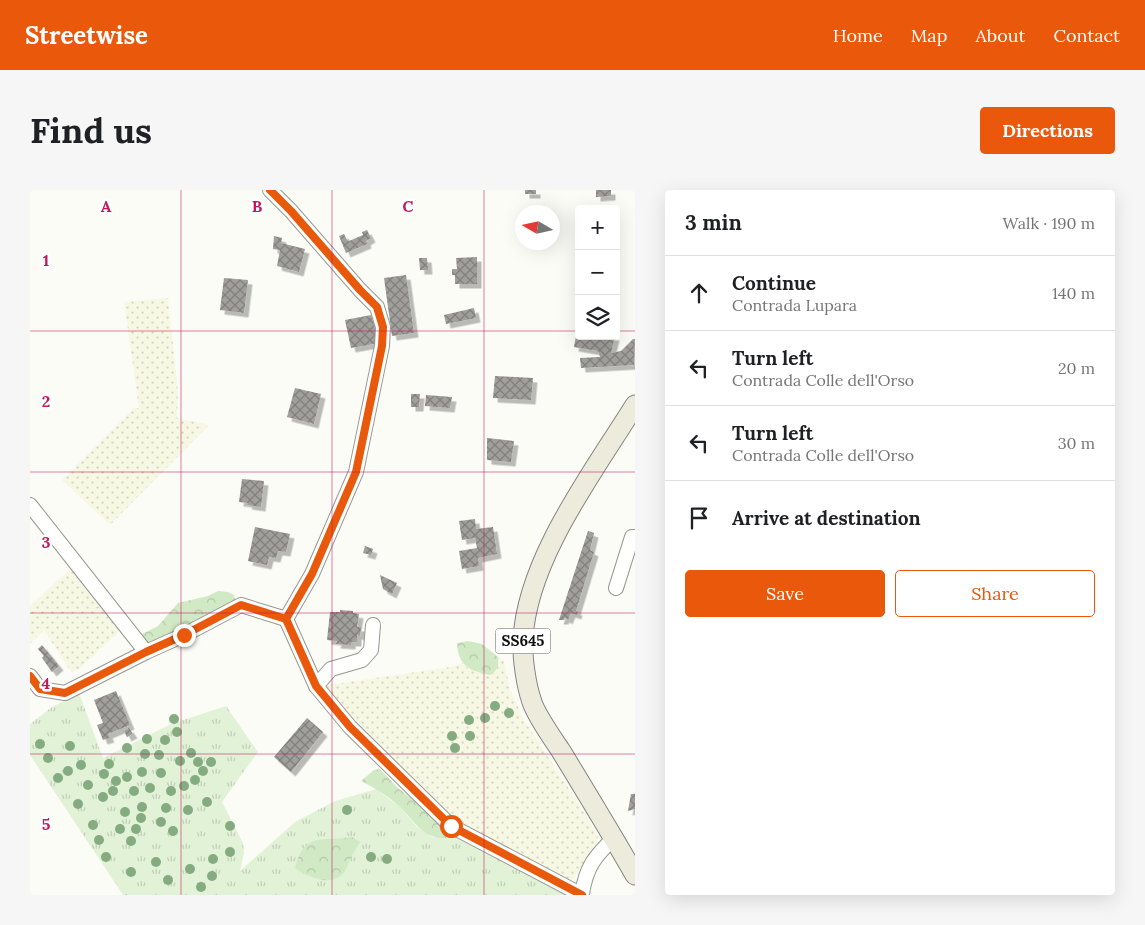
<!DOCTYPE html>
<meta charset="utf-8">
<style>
:root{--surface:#fff;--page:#f6f6f6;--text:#202124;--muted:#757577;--line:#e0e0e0;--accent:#ea580c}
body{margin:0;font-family:Lora,serif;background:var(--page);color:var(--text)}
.controls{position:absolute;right:15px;top:15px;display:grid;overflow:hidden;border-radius:5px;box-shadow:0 5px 20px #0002}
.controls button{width:45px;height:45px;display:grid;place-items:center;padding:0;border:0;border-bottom:1px solid var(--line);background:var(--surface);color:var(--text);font:25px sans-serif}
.compass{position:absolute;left:485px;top:15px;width:45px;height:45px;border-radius:50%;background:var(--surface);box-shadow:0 5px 20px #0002;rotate:279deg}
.stop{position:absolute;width:15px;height:15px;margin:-11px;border:4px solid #ea580c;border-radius:50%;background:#fff}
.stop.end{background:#ea580c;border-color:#fff;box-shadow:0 1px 5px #0008}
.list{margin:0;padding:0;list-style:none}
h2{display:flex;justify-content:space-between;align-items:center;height:65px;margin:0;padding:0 20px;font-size:21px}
h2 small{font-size:16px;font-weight:400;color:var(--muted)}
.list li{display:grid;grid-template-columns:32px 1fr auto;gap:15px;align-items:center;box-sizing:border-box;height:75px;padding:0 20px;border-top:1px solid var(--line)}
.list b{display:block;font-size:19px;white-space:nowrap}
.list p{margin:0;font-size:16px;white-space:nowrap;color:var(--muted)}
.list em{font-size:16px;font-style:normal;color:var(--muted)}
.actions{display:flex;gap:10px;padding:15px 20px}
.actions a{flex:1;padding:11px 0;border:1px solid var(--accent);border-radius:5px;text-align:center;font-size:18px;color:var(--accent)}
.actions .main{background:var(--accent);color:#fff}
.icon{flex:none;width:28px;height:28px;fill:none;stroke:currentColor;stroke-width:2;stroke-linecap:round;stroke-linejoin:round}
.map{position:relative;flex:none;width:605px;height:705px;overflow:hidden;border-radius:5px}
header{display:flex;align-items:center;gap:30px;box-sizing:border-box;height:70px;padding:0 25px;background:var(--accent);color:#fff}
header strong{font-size:24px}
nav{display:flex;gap:28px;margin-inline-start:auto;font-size:18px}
.intro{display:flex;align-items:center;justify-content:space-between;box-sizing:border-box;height:120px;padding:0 30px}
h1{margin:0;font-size:35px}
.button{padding:12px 22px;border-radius:5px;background:var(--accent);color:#fff;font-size:18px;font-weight:700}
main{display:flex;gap:30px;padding:0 30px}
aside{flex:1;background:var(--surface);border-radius:5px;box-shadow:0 5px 20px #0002}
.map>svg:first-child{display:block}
.farmland{fill:url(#farmland-dots)}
.grass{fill:url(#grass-tufts)}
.forest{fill:url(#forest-crowns)}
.building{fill:url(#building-cross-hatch);filter:url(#shadow)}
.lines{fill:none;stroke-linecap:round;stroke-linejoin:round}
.minor-casing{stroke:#969694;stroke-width:16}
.major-casing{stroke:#848481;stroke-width:21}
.minor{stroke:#fffffe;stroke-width:14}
.major{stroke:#edebdb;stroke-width:19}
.cycleway-casing{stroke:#fff;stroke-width:11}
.cycleway{stroke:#e8590c;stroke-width:8}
.tree{fill:#85ab81}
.route{stroke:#ea580c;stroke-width:6}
.grid{fill:none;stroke:#c2185b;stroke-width:1;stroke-opacity:0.55}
.labels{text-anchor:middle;stroke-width:5;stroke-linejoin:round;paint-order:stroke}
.shield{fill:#fff;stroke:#585858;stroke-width:1}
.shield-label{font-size:15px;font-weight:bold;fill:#101010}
.grid-label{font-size:16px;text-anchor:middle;font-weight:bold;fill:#c2185b;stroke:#fff;stroke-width:5;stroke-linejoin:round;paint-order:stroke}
</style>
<header>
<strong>Streetwise</strong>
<nav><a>Home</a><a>Map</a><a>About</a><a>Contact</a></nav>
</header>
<div class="intro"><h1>Find us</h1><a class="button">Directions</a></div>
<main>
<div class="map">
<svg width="605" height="705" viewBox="0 0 605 705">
<defs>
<pattern id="farmland-dots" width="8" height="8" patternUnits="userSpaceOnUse" patternTransform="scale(1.25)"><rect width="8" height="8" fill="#f7f8e3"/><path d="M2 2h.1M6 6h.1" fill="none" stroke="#d3d4c2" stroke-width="1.8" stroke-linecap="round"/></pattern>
<pattern id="grass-tufts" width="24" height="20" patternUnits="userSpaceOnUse" patternTransform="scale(1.25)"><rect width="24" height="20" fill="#e2f2d7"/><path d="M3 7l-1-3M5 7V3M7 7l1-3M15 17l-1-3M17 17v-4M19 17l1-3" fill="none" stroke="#c1ceb8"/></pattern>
<pattern id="forest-crowns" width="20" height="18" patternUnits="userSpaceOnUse" patternTransform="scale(1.25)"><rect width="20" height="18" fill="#d1eac5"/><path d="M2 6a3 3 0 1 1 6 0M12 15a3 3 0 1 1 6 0" fill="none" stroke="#b2c8a8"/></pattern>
<pattern id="building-cross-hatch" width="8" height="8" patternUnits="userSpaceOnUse" patternTransform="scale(1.25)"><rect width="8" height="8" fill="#a09f9b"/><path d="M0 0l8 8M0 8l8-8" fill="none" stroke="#81807d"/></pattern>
<filter id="shadow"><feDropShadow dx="4.5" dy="4.5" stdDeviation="0" flood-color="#0004"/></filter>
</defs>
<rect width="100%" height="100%" fill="#fcfcf7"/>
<!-- farmland -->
<g class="farmland">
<polygon points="138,108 148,202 147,228 179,235 80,335 32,290 104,218 109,218 94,112"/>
<polygon points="44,375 92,439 48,480 41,482 14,440 0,454 0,416"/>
<polygon points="468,467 474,471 480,499 494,530 549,614 568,646 566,657 559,667 540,693 432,637 350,565 291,496 420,477 433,473 439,479 469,475"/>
</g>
<!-- grass -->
<polygon class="grass" points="49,503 73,568 141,534 196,516 228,562 192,612 213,653 214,663 210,681 265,632 305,611 346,599 370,617 387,637 404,648 418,642 539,705 93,705 0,565 0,534 22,517"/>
<!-- forest -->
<g class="forest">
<polygon points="188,401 198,402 204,405 206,412 123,452 115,453 109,448 112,444 128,436 148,413 178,406"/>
<path d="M438,451L452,454L468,467C469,476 468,480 460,485C440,481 428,476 427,453Z"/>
<path d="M350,579L367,597L411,632L418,642L416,648C393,650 384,630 370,617C358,606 345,598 331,591L344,580Z"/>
<path d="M322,647L330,652C327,658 323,663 320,669C318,673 318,677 315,681C305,698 278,688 265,678C274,641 292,652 322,647Z"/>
</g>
<!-- building -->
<g class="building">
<rect x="495" y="0" width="11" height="4"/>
<polygon points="566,0 581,0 581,6 566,7"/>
<polygon points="337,40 341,48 336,51 337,54 316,63 309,46 314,44 317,50 319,51 333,45 332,42"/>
<polygon points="244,46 252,48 251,53 275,59 269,82 247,76 250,60 243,59"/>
<polygon points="447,67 447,94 425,94 425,85 422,85 422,79 427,79 426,68"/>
<polygon points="389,68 397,68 398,80 390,80"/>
<polygon points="376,85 384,143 362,146 354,88"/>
<polygon points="194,88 218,90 214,123 190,120"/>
<polygon points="444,118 446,128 416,134 414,125"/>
<polygon points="341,125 349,153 321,158 315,130"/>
<polygon points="548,135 549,146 585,146 581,163 591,161 603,149 605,149 604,175 551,178 550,168 570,167 568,161 544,157"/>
<polygon points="465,186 503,188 501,210 463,208"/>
<polygon points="265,198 291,204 284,234 257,227"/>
<polygon points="381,204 390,204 389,217 381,217"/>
<polygon points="396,205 422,207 420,218 395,216"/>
<polygon points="457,248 484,251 481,272 457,270"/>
<polygon points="212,289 234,291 231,317 217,315 218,313 209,312"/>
<polygon points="445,329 446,339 463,337 467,364 448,368 449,376 432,379 429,361 447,358 445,348 432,350 429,331"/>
<polygon points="225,337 260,344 256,362 248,361 246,368 239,367 237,375 218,371"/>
<polygon points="558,341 564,343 560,360 564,362 546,421 548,421 547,425 541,423 538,430 535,428 534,430 529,430"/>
<polygon points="335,356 343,359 341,365 333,363"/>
<polygon points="350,385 367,393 362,404 353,399"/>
<polygon points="310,420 323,421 323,423 329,424 327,437 331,437 330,446 327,445 327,452 321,452 321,455 306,454 307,451 297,450 300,422 310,422"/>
<polygon points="12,455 29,476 22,482 12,468 14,466 8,459"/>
<polygon points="86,501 100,535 78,544 80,548 73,550 67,535 73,533 64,510"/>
<polygon points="277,528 293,542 261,582 244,567"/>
<polygon points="99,538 103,544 97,547 94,541"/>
<polygon points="601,604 605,604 605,619 598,621"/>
</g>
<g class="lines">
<defs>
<g id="minor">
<polyline points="240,0 261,21 330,100 347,117 353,137 352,156 326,282 282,384 256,429 286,496 320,537 421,636 552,705"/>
<polyline points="0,315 116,462"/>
<polyline points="586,398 602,347 605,347"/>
<polyline points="0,486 10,499 35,503 116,462 154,445 211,415 256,429"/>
<polyline points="286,496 301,479 332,470 341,460 343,435"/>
<path d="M552,704C556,677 565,666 584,648"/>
</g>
<path id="major" d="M605,215C564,281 497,369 493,449C492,467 496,495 502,512C506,525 523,549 531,561C556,602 581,643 605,685"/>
</defs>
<!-- minor casing -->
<use href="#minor" class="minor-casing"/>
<!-- major casing -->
<use href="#major" class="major-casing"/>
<!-- minor -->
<use href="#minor" class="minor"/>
<!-- major -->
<use href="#major" class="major"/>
<defs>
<g id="cycleway">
<polyline points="240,0 261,21 330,100 347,117 353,137 352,156 326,282 282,384 256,429 286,496 320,537 421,636 552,705"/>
<polyline points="0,486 10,499 35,503 116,462 154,445 211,415 256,429"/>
</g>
</defs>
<!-- cycleway casing -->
<use href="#cycleway" class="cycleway-casing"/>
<!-- cycleway -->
<use href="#cycleway" class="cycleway"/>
</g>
<!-- trees -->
<g class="tree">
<circle cx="465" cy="516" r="5"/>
<circle cx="479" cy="523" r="5"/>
<circle cx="455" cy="528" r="5"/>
<circle cx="144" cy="529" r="5"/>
<circle cx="439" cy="530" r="5"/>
<circle cx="147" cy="542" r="5"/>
<circle cx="422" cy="546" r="5"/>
<circle cx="440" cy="546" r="5"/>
<circle cx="117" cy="549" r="5"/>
<circle cx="135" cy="550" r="5"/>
<circle cx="10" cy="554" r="5"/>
<circle cx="40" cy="556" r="5"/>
<circle cx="97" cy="558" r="5"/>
<circle cx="425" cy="558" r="5"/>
<circle cx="161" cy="563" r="5"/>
<circle cx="115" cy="564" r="5"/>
<circle cx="129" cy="565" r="5"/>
<circle cx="18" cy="568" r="5"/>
<circle cx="150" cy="571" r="5"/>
<circle cx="168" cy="572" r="5"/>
<circle cx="181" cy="572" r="5"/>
<circle cx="79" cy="574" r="5"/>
<circle cx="51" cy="575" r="5"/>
<circle cx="38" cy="581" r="5"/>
<circle cx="173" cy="581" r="5"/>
<circle cx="112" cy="582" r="5"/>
<circle cx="131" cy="583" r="5"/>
<circle cx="74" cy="584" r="5"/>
<circle cx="97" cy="587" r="5"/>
<circle cx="28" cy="588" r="5"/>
<circle cx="165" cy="590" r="5"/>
<circle cx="86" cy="591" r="5"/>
<circle cx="58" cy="595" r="5"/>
<circle cx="154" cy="596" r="5"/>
<circle cx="120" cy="598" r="5"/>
<circle cx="83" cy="601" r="5"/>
<circle cx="104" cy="601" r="5"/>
<circle cx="141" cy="601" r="5"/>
<circle cx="73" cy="607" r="5"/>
<circle cx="177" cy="612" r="5"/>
<circle cx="48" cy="614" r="5"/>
<circle cx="112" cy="617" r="5"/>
<circle cx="136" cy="618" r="5"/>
<circle cx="158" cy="620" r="5"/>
<circle cx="317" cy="620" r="5"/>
<circle cx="95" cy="622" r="5"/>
<circle cx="111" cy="628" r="5"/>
<circle cx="131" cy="632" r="5"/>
<circle cx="63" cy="635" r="5"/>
<circle cx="200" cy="636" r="5"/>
<circle cx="90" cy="639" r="5"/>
<circle cx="106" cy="639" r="5"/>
<circle cx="143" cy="641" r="5"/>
<circle cx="69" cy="650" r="5"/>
<circle cx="101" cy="651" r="5"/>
<circle cx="200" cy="662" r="5"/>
<circle cx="76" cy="667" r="5"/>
<circle cx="341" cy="667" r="5"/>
<circle cx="183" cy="669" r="5"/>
<circle cx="357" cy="669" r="5"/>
<circle cx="126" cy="672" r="5"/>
<circle cx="160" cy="679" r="5"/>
<circle cx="101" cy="682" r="5"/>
<circle cx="182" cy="686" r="5"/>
<circle cx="138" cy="690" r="5"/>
<circle cx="171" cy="697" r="5"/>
</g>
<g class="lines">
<!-- route -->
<polyline class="route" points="154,445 211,415 256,429 286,496 320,537 421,636"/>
</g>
<!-- grid -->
<path class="grid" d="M151,0V705M302,0V705M454,0V705M0,141H549M586,141H605M0,282H605M0,423H605M0,564H605"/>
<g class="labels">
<!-- shield labels -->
<rect class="shield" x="465.5" y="438.5" width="55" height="25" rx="4"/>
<g class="shield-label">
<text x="493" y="456">SS645</text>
</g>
</g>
<g class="grid-label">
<text x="76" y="22">A</text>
<text x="227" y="22">B</text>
<text x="378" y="22">C</text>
<text x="16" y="76">1</text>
<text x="16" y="217">2</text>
<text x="16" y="358">3</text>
<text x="16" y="499">4</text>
<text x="16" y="640">5</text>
</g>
</svg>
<div class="controls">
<button>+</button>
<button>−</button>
<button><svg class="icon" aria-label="layers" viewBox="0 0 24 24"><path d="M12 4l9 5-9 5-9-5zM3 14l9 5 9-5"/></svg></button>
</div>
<svg class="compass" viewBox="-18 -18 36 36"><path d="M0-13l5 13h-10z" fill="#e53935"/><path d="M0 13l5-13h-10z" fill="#757577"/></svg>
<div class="stop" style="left:421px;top:636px"></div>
<div class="stop end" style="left:154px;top:445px"></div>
</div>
<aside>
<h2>3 min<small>Walk · 190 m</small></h2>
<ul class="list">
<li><svg class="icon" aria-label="ahead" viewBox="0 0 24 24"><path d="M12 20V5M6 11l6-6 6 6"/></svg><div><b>Continue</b><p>Contrada Lupara</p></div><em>140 m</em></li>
<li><svg class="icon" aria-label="left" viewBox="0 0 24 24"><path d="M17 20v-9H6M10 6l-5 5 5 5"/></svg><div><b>Turn left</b><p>Contrada Colle dell'Orso</p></div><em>20 m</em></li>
<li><svg class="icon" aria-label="left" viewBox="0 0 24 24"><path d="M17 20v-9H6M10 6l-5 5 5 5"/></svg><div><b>Turn left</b><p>Contrada Colle dell'Orso</p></div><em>30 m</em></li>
<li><svg class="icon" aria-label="arrive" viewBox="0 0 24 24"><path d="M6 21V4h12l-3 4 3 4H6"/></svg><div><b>Arrive at destination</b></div></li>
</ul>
<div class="actions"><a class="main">Save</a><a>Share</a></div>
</aside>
</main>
